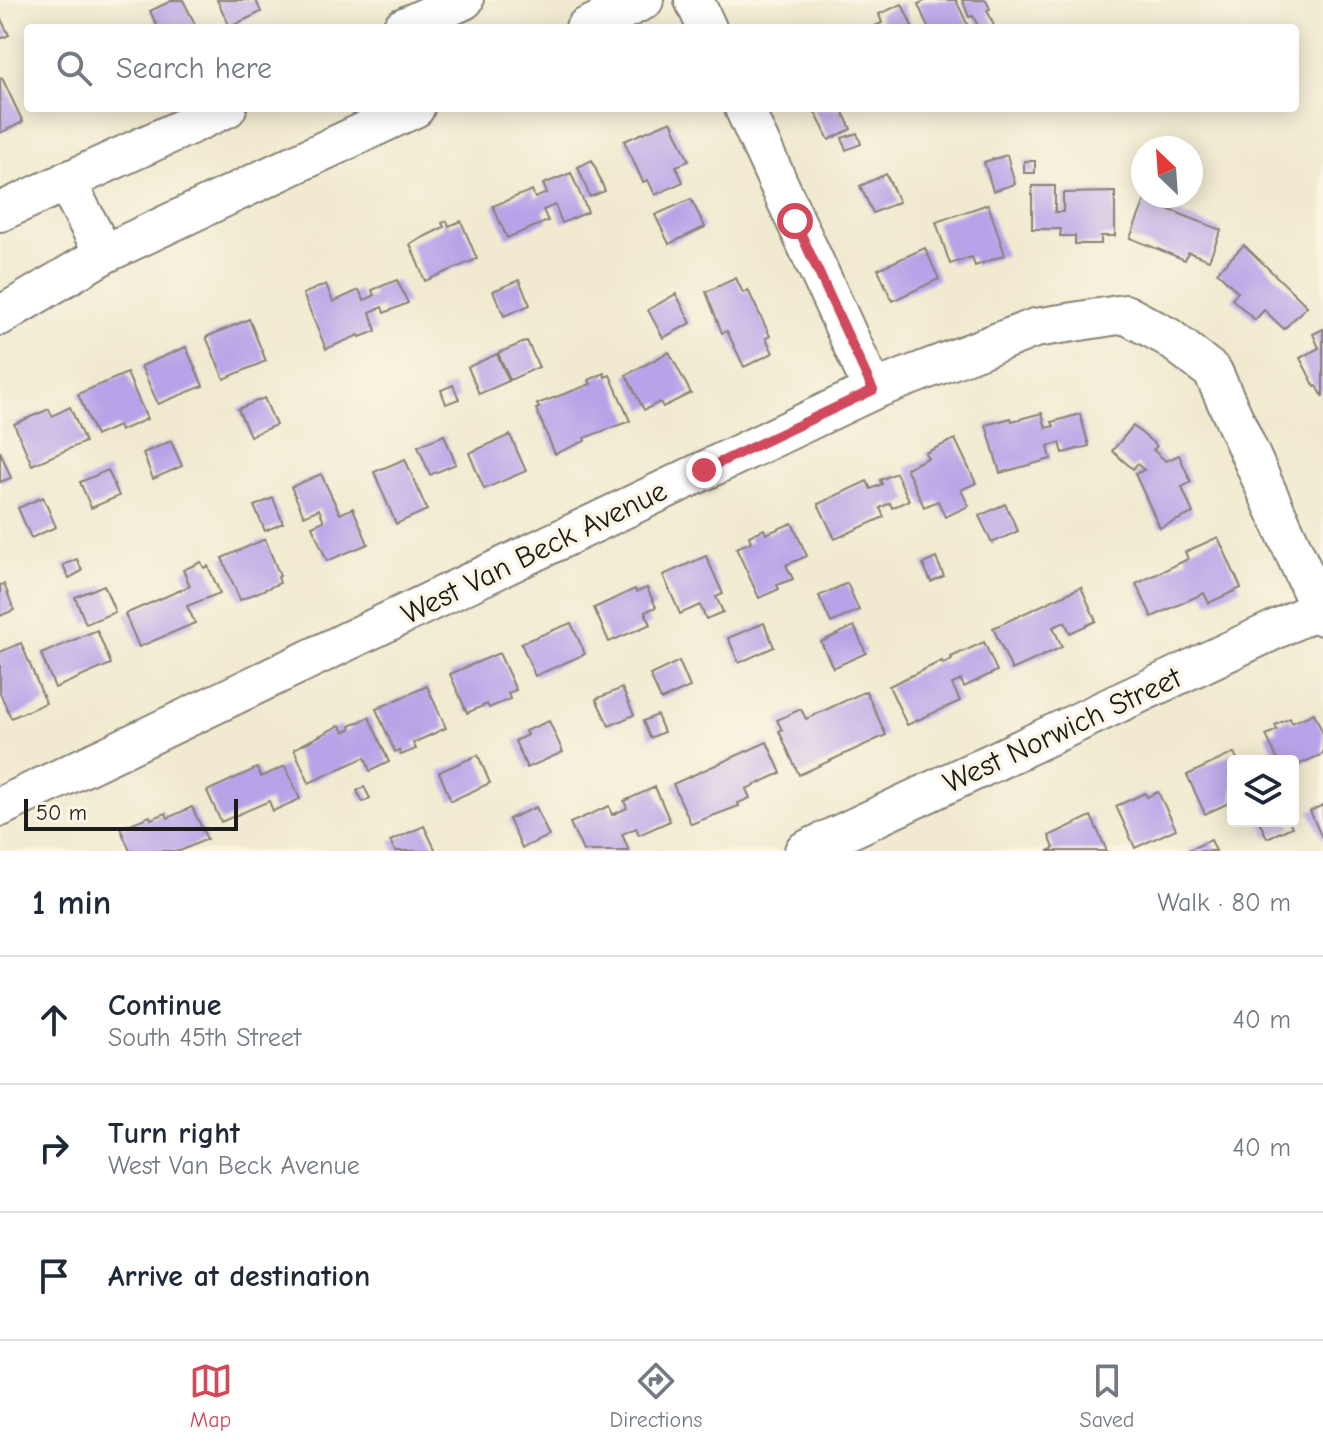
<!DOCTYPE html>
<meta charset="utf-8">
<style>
:root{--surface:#fff;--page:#f6f6f7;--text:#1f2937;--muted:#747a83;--line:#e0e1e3;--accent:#d1495b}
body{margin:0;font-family:"Comic Neue",sans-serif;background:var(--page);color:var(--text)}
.controls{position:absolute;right:24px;bottom:24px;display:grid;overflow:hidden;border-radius:8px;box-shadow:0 4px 20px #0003}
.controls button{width:72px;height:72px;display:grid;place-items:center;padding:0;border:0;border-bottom:2px solid var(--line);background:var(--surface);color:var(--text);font:40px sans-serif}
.compass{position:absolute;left:1131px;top:136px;width:72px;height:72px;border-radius:50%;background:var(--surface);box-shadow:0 4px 20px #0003;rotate:335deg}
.scale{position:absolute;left:24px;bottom:20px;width:214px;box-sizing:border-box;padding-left:8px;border:4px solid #1c1c1c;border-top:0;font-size:22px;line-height:28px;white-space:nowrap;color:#1c1c1c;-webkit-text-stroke:6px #fcf5e5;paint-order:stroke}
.stop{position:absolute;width:24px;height:24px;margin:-18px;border:6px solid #d1495b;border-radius:50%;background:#fff}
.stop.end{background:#d1495b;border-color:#fff;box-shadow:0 2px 8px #0008}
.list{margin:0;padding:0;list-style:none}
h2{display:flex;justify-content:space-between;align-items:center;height:104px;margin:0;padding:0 32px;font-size:34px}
h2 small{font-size:26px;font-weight:400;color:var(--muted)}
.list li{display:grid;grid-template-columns:52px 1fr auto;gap:24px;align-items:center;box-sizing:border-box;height:128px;padding:0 32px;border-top:2px solid var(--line)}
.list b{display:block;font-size:30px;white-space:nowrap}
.list p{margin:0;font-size:26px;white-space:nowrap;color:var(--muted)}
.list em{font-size:26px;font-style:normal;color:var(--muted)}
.icon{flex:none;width:44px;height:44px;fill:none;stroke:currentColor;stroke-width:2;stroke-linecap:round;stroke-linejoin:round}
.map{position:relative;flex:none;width:1323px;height:851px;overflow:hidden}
.search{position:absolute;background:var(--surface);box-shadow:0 4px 20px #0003;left:24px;right:24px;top:24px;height:88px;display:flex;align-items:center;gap:20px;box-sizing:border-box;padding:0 28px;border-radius:8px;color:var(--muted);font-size:30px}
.sheet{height:488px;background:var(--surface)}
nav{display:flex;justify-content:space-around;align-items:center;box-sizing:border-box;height:112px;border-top:2px solid var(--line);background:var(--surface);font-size:22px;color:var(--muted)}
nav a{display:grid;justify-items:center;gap:4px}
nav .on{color:var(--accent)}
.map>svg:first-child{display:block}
.building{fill:#b7a4e8}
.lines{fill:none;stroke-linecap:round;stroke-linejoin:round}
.minor-casing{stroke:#868376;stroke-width:42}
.minor{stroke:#fff;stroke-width:38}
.route{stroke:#d1495b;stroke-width:10}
.labels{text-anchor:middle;stroke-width:7;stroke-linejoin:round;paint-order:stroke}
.street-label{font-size:30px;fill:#1c1c1c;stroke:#fcf5e5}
</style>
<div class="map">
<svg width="1323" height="851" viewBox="0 0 1323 851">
<rect width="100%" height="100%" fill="#fcf5e5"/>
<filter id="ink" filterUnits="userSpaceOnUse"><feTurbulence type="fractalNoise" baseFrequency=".0125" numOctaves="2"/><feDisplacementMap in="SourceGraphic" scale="16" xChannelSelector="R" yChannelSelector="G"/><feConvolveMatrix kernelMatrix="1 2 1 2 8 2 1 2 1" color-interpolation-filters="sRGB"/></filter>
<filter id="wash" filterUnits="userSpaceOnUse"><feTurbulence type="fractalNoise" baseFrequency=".006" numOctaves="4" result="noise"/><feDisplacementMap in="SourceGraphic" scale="32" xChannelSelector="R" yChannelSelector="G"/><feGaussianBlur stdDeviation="1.8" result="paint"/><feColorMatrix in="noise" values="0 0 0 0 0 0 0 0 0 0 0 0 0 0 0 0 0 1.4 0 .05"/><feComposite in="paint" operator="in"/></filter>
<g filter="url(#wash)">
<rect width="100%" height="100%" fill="#f1ead0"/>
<g id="blocks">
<!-- building -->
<g class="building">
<polygon points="173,0 183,0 197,28 158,28 150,11"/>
<polygon points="217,0 256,0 261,12 230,27"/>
<polygon points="927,0 956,0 969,28 928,28 918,4"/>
<polygon points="962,0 986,0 990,9 987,10 995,28 979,28 973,16 969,17"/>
<polygon points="902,4 913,28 870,28 882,23 879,14"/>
<polygon points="0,17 9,35 0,39"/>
<polygon points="2,78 23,122 0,133 0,79"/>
<polygon points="813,108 841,108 851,129 829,140"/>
<polygon points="671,121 689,161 676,166 683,182 655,195 648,180 643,182 624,141"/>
<polygon points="857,133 861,144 846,150 842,138"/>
<polygon points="1007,155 1015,184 993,191 984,162"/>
<polygon points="592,160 605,191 590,197 578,167"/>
<rect x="1024" y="161" width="11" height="12"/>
<polygon points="571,173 588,212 562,223 555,205 543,210 548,221 507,238 493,206 532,190 535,198 547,193 543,184"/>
<polygon points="886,174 899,202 873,213 860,186"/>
<polygon points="1032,186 1055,186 1055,212 1063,212 1063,193 1115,192 1115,236 1101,236 1101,244 1075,244 1075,236 1060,236 1061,229 1032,229"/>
<polygon points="691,199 705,227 669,244 655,215"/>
<polygon points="1145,200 1221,230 1209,260 1188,252 1185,260 1130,238"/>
<polygon points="988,204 1005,255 975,266 972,257 950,264 936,222"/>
<polygon points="447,221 449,226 461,221 477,259 425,281 410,244 444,227 442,223"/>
<polygon points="1244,245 1307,306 1284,329 1264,310 1255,320 1232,299 1238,292 1217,272"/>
<polygon points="925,248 939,279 892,301 878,269"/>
<polygon points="736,278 743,293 748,290 770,336 766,338 773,353 744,367 727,331 722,333 706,292"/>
<polygon points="397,280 408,303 384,313 382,307 370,312 376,331 360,337 359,335 326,349 303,294 326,284 333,302 359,290 364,300 374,296 372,290"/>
<polygon points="519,280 530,305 504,316 493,291"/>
<polygon points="676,294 691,323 663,338 648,310"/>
<polygon points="249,319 266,361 224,379 206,337"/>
<polygon points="1323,329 1323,397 1317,386 1315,387 1300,358 1319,348 1313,334"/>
<polygon points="527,341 539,367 510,380 498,353"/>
<polygon points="186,347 203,386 158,404 141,366"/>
<polygon points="669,352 691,393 663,407 660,402 644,410 626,375"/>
<polygon points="497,354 509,381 479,394 468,367"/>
<polygon points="127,373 147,419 120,431 118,426 96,436 78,394"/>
<polygon points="604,373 605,377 610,375 630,421 584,438 585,441 555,454 536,409 539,408 537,404 591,384 589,380"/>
<polygon points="453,385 459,399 446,404 441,390"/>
<polygon points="264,398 276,425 250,436 238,409"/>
<polygon points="70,407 85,442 32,465 14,424 49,409 52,416"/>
<polygon points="1042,413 1046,428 1054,426 1052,422 1080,414 1089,446 1063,453 1060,443 1048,446 1051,459 1000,473 986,425 1011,418 1012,421"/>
<polygon points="1133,426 1157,446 1153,450 1166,461 1179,455 1191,482 1182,487 1193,513 1160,528 1135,474 1144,470 1137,464 1133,469 1112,451"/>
<polygon points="444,435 456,464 430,475 418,446"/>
<polygon points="510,435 526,471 484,489 469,453"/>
<polygon points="955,439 976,483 961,490 969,506 945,517 938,501 924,507 906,468 928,458 925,453"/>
<polygon points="171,441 182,466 153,479 143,453"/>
<polygon points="0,451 11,478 0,482"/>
<polygon points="405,459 427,510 396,524 374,472"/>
<polygon points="108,470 119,496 91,508 80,482"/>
<polygon points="896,473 909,500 892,508 890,503 880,508 884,517 835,539 818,504 867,481 871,489 882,484 880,480"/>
<polygon points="321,474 340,514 353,508 368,544 327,561 312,526 324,521 319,509 304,516 291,487"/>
<polygon points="43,497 56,527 31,538 18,508"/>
<polygon points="273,498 283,523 265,531 254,506"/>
<polygon points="1005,504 1018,531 992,543 979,516"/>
<polygon points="792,523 807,556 786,565 793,579 777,585 779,589 759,598 736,548 751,542 749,536 764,529 766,534"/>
<polygon points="1218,537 1241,588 1209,603 1204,593 1152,617 1136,584 1188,559 1185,552"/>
<polygon points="265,539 280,576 278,577 280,583 240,600 222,558"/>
<polygon points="706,556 723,594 716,597 723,612 706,619 700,605 680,614 663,575"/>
<polygon points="936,558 944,576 931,582 923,564"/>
<polygon points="77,559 82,571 69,578 63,565"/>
<polygon points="201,562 204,568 208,566 220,593 187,606 195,623 139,647 125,614 190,586 183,570"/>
<polygon points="847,583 859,610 831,623 819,596"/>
<polygon points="4,584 14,610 0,616 0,585"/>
<polygon points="104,585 115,612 86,624 75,597"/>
<polygon points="1081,587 1096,621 1070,633 1065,622 1053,627 1062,647 1012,670 993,628"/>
<polygon points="647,588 656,607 645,612 651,624 609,642 594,608 635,589 636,592"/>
<polygon points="571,623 585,654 535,676 521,643"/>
<polygon points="764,623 774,647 739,663 728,638"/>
<polygon points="854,626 866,653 833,668 821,642"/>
<polygon points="97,630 111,664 55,688 41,654"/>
<polygon points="984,642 997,671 964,687 961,680 952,684 960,701 907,725 889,686 942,661 943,664 952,660 951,657"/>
<polygon points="21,643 46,703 11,718 0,693 0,652"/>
<polygon points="499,653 516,690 508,693 510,699 489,708 487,704 467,713 450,674"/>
<polygon points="679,661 690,687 661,700 650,675"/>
<polygon points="427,686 446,728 413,743 416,749 401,755 399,750 395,752 376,709"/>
<polygon points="622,688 634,715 609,726 596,699"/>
<polygon points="866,691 886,735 799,775 779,731 782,730 777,720 801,709 806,719"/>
<polygon points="1314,713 1323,733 1323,754 1293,767 1293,761 1278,761 1266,735 1277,730 1275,725 1290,718 1292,723"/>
<polygon points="657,715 664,732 650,738 643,721"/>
<polygon points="369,717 389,762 370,771 365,757 309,783 294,749 340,725 344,732 351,729 350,726"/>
<polygon points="549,721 563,752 527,768 515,741 527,735 525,731"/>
<polygon points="767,742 781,773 746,789 750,798 738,803 739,806 691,824 673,784"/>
<polygon points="1234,753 1238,761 1233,761 1233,801 1205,814 1187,775"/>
<polygon points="478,755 490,783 451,801 439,772"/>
<polygon points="285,766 300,799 273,811 269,801 221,822 207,791 257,768 261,777"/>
<polygon points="364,787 370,798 363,802 357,791"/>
<polygon points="655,787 670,821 639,835 636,828 622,834 629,851 583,851 570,823 609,806 612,815 627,808 624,801"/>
<polygon points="1158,792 1176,829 1135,848 1116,806 1145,793 1147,797"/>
<polygon points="1323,805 1323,840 1310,811"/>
<polygon points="192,807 207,839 180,851 130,851 120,828 150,816 151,819 166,813 168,818"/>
<polygon points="536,807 549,836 522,848 509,819"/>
<polygon points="1091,816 1107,851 1048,851 1054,848 1049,836"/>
<polygon points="1259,821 1289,821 1292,827 1267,838"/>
<polygon points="424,826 436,851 395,851 390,841"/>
<polygon points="1211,840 1216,851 1186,851"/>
</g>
</g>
</g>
<g filter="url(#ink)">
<use href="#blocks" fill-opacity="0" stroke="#868376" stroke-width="2"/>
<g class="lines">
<defs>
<g id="minor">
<polyline points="694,0 707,28"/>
<polyline points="402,28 464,0"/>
<polyline points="585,28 644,0"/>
<polyline points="744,108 873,390"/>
<polyline points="66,181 104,254"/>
<polyline points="0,212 227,108"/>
<polyline points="0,316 104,254 415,108"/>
<polyline points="0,807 873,390 1035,328 1125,314 1168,337 1213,372 1323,616"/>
<polyline points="804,851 1319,609"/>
</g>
</defs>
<!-- minor casing -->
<use href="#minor" class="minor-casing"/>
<!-- minor -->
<use href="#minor" class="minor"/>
</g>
</g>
<g class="lines" filter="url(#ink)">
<!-- route -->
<polyline class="route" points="704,470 873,390 795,221"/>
</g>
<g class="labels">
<!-- street labels -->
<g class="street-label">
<text transform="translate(534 552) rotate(-26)" y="10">West Van Beck Avenue</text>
<text transform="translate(1062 730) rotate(-25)" y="10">West Norwich Street</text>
</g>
</g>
</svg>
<div class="controls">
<button><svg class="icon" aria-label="layers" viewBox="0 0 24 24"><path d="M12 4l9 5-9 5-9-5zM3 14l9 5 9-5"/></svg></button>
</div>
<svg class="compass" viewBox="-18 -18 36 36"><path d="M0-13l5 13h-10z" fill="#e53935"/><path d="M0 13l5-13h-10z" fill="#747a83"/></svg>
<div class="scale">50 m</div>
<div class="stop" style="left:795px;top:221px"></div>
<div class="stop end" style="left:704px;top:470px"></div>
<div class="search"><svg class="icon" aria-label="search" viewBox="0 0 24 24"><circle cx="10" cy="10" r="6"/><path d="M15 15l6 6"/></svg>Search here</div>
</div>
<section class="sheet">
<h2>1 min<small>Walk · 80 m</small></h2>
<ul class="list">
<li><svg class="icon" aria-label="ahead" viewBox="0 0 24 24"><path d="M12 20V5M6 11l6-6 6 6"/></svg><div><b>Continue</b><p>South 45th Street</p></div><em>40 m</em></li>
<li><svg class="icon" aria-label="right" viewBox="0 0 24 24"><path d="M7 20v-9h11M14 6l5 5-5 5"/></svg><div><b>Turn right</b><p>West Van Beck Avenue</p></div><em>40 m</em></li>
<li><svg class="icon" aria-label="arrive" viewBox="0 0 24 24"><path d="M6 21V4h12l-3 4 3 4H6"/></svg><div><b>Arrive at destination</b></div></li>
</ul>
</section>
<nav>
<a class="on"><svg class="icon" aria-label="map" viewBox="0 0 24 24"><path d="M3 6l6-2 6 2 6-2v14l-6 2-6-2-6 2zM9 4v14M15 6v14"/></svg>Map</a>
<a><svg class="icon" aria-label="directions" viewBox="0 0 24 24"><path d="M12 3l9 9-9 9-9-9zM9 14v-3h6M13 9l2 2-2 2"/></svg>Directions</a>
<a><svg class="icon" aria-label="saved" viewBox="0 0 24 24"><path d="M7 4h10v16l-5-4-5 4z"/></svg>Saved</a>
</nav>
